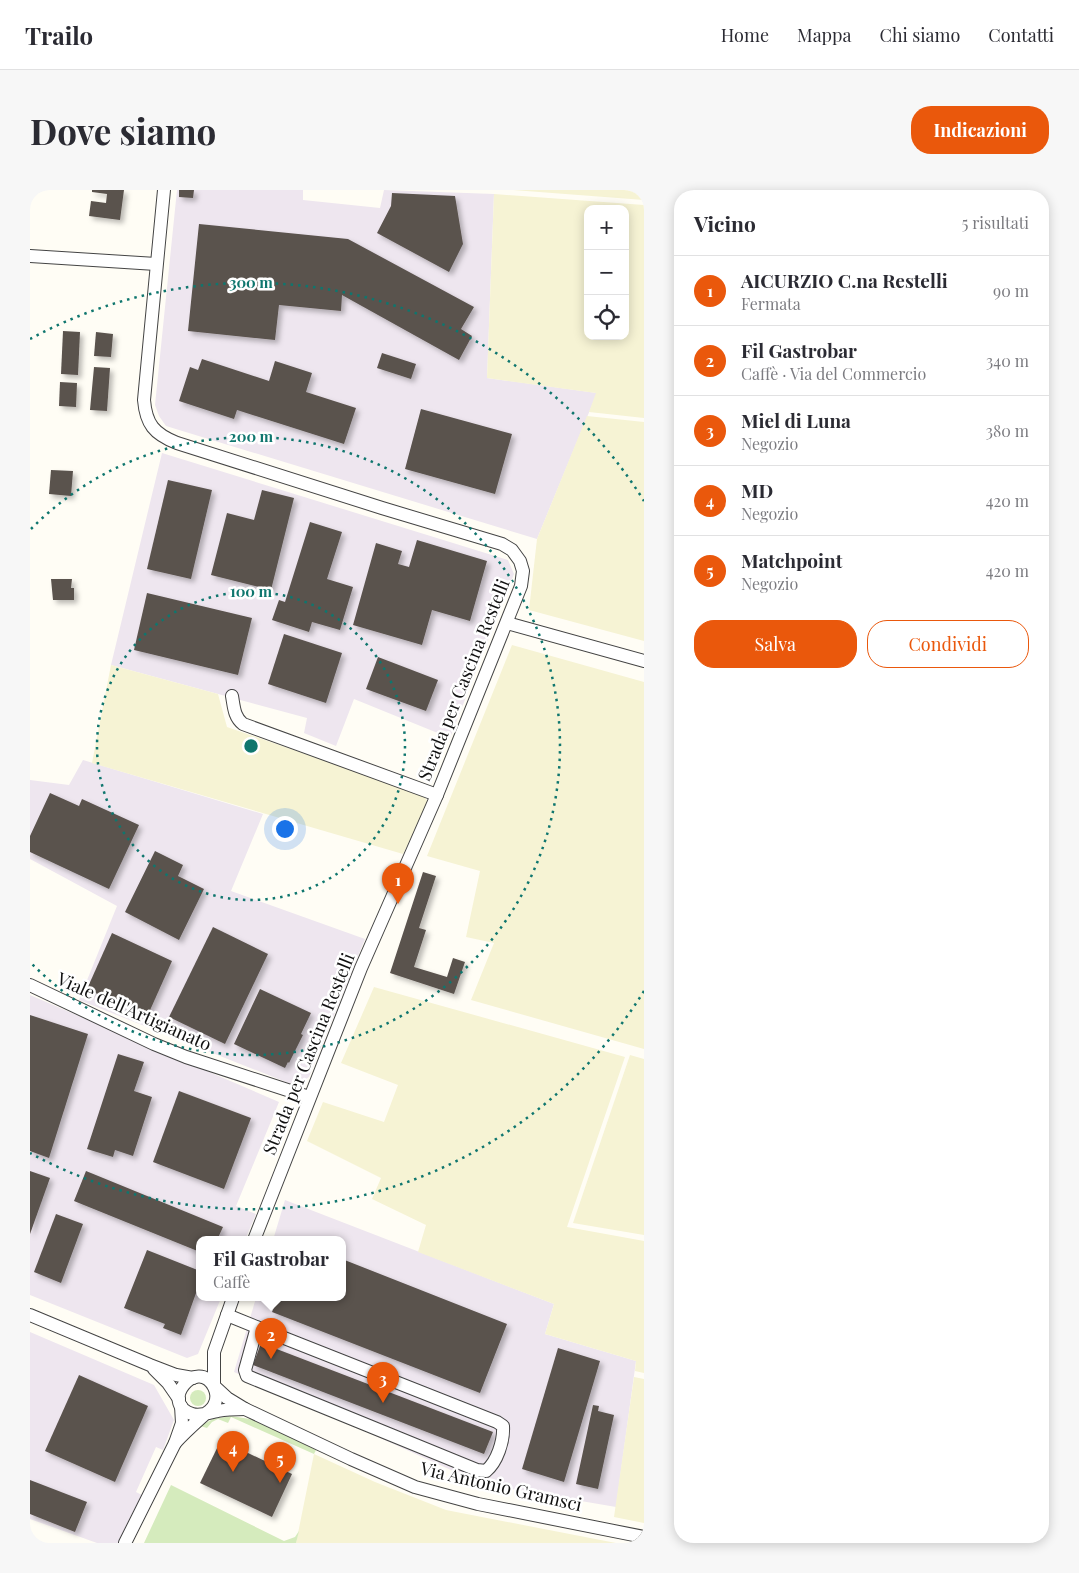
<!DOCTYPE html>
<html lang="it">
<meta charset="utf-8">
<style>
:root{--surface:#fff;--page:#f7f7f7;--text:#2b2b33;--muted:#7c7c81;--line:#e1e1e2;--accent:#ea580c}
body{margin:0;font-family:"Playfair Display",serif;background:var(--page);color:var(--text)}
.controls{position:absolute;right:15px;top:15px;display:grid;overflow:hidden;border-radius:10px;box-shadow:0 2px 12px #0003}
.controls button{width:45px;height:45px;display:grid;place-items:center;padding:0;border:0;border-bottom:1px solid var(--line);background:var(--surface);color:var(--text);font:25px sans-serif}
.you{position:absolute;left:254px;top:638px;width:18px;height:18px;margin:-12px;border:4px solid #fff;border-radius:50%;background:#1a73e8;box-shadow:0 0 0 8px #1a73e833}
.badge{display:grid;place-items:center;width:32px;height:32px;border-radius:50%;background:var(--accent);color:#fff;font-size:16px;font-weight:700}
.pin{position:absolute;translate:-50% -41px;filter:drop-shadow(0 1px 2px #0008)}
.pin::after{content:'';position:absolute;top:26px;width:18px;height:15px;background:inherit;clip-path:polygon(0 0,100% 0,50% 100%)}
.popup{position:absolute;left:166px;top:1046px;width:150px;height:65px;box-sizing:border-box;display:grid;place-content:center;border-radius:10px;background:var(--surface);filter:drop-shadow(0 1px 4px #0005);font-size:16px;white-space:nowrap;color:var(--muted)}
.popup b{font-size:19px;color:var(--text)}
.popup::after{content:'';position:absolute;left:50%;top:100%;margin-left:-10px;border:10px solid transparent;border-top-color:var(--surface)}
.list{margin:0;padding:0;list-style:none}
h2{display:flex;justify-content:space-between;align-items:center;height:65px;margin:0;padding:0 20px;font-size:21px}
h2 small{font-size:16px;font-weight:400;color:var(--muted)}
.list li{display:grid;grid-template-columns:32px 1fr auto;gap:15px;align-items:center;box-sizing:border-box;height:70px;padding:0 20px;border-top:1px solid var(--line)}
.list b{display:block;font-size:19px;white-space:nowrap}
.list p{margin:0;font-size:16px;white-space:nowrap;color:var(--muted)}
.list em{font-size:16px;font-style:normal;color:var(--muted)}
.actions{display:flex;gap:10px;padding:15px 20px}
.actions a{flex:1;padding:11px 0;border:1px solid var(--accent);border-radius:20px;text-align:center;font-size:18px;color:var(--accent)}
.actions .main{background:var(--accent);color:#fff}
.icon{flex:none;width:28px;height:28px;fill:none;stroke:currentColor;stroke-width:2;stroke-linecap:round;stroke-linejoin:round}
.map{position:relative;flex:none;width:614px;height:1353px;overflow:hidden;border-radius:20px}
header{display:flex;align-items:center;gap:30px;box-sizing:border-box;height:70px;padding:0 25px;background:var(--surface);border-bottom:1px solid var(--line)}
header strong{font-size:24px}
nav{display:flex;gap:28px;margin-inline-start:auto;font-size:18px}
.intro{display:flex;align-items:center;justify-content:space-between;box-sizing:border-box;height:120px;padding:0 30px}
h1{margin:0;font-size:35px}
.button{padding:12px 22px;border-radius:20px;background:var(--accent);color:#fff;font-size:18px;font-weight:700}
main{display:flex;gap:30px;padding:0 30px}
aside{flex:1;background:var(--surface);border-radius:20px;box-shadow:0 2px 12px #0003}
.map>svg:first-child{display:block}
.industrial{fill:#eee6ef}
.farmland{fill:#f6f3d4;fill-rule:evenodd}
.green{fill:#d5ebbd}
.building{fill:#5a524d;filter:url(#shadow)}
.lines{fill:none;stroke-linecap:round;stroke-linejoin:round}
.minor-casing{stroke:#444;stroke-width:14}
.minor{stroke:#fff;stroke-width:12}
.ring{fill:none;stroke:#0f766e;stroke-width:2.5;stroke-dasharray:2.5 5}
.labels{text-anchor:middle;stroke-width:5;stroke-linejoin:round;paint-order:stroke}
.street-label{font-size:18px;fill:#111;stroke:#fff}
.centre{fill:#0f766e;stroke:#fff;stroke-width:2.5}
.ring-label{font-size:15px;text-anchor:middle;font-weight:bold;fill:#0f766e;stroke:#fff;stroke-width:5;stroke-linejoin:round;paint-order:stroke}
</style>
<header>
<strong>Trailo</strong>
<nav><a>Home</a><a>Mappa</a><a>Chi siamo</a><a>Contatti</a></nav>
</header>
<div class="intro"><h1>Dove siamo</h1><a class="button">Indicazioni</a></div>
<main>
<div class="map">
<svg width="614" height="1353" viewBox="0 0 614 1353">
<defs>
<filter id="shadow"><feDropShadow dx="3.5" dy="3.5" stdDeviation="2.5" flood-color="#0004"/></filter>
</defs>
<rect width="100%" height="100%" fill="#fffdf5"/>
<!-- industrial -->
<g class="industrial">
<polygon points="147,0 273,0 273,10 350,18 354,0 464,4 457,188 567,203 507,349 136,236 129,226 125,215"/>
<polygon points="132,263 478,370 484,384 420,548 324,509 306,556 274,543 277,528 81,475"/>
<polygon points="53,570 233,624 201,701 335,749 279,887 266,896 49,810 87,716 0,669 0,590 39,595"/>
<polygon points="0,805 249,912 206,1016 226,1024 215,1050 170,1050 170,1108 191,1108 168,1164 157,1168 0,1105"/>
<polygon points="255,1010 524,1114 515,1144 606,1171 586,1317 452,1294 204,1182 226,1108 312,1108 312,1050 243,1050"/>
<polygon points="0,1142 124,1195 144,1230 133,1260 126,1257 106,1302 112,1305 88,1353 67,1353 0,1329"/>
</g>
<!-- farmland -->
<g class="farmland">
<polygon points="483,0 614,0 614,10"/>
<path d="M464,4L614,15V228L559,222L566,203L457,188ZM558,19H595V146H558Z"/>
<polygon points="557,226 614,232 614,451 499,420 507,349"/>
<polygon points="482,455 614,492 614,859 441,810 464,753 436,747 450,681 397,666"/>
<polygon points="81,475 188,504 197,537 394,605 398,613 373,664 62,573"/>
<polygon points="344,797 595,867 537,1037 614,1051 614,1183 605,1181 606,1171 515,1144 524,1114 388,1062 396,1035 342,1009 351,988 277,951 293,912 354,932 368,895 311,873"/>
<polygon points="600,865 614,869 614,1045 543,1033"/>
<polygon points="604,1187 614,1189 614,1333 584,1327"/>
<polygon points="284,1264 345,1292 416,1320 586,1353 266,1353"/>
</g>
<!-- green -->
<g class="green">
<circle cx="168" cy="1208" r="8"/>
<polygon points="201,1226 226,1230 286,1260 284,1264 201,1227 198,1233 188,1229 182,1232 177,1238 170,1236 183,1229"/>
<polygon points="141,1295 254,1351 265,1347 269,1341 266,1353 114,1353"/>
</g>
<!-- building -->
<g class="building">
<polygon points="62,0 94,0 90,30 59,26 61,11 76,13 77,4 62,2"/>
<polygon points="149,0 164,0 163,8 149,7"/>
<polygon points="362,3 425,6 433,54 419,82 347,43 361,16"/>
<polygon points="169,34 318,49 444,117 431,139 442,146 429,170 312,105 311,121 249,115 245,150 158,141"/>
<polygon points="33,141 50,142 48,185 31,184"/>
<polygon points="66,142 83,144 81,167 64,166"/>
<polygon points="352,163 386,174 381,189 347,178"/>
<polygon points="172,169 239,191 245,171 282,183 276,202 326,218 314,254 207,220 204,229 149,211 160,177 168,180"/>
<polygon points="64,177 80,178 77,221 60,220"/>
<polygon points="30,192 47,193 46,217 29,216"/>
<polygon points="391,219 482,244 465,304 375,279"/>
<polygon points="21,280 43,281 41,306 19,304"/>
<polygon points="138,290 182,300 161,389 117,379"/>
<polygon points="232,300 264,308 241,400 181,385 197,323 224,330"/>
<polygon points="280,332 312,342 297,389 323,397 310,440 282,432 279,442 242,430 249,410 255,412"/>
<polygon points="387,350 457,371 440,431 402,420 392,455 323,435 346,353 372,361 368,374 379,377"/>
<polygon points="21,389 42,389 41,398 44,398 44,410 23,410"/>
<polygon points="117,403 222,428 208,485 104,460"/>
<polygon points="254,444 312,463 296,513 238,494"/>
<polygon points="348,467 408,490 396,521 336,499"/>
<polygon points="20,603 49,616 52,609 109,635 79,699 0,662 0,646"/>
<polygon points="125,661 153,675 148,686 174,699 149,750 95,722"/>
<polygon points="393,682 406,686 389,738 396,740 384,777 417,787 423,768 435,772 424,804 360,783"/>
<polygon points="183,737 238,764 195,854 139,827"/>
<polygon points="82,743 142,771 117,827 57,799"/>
<polygon points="230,799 281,823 271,844 273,845 259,873 258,872 255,878 204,854"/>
<polygon points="0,825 58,844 19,968 0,961"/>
<polygon points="88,864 114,872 104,901 122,907 103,966 85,960 83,967 57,959"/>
<polygon points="149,901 221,928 194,999 123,972"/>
<polygon points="0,981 20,988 0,1044"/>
<polygon points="56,981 193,1037 187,1050 170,1050 170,1062 44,1011"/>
<polygon points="26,1024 53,1034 31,1093 4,1082"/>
<polygon points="117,1060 170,1081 170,1092 151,1145 133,1138 135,1134 94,1118"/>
<polygon points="312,1069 477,1134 450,1203 242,1122 248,1108 312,1108"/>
<polygon points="231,1153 463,1242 454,1264 223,1175"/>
<polygon points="528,1158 570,1171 534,1292 492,1279"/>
<polygon points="49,1185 118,1216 85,1292 15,1261"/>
<polygon points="563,1215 569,1216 568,1221 584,1225 568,1299 546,1294"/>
<polygon points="191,1250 262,1284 242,1327 170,1293"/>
<polygon points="0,1290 57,1312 45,1342 0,1324"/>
</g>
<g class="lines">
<defs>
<g id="minor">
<path d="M134,0L114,210C116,234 124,244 147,253L352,318L472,354L482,360L490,371L493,381L491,396L407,605L331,778L224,1050"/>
<polyline points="0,66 126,74"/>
<polyline points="477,433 614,471"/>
<path d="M202,506C204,517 204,527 213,534L407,605"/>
<polyline points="0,795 124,854 156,867 279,907"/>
<polyline points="0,1125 120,1175 146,1185 163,1188"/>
<path d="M197,1125L239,1142L467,1232L473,1236C474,1251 467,1272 456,1281L447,1280L217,1186L215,1180L227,1137"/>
<polyline points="124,1179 138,1193 149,1209"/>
<polyline points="184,1196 197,1208 215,1219 321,1269 385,1297 448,1314 614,1347"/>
<polyline points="184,1196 184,1162 203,1108"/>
<path d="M145,1253C154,1243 163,1235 173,1226C177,1222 182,1220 184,1215C187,1210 187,1203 184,1197C167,1166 128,1213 162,1224C171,1227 180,1222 188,1221C197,1219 206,1219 215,1219"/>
<polyline points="95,1353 145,1253 152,1233 151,1216"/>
</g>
</defs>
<!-- minor casing -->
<use href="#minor" class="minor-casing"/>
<!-- minor -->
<use href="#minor" class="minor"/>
</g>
<!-- distance rings -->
<g class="ring">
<circle cx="221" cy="556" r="154"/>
<path d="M1 339A309 309 0 1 1 1 773"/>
<path d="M614 801A463 463 0 0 1 0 963M0 149A463 463 0 0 1 614 311"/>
</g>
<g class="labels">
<!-- street labels -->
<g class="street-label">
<text transform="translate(434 490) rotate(-68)" y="6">Strada per Cascina Restelli</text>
<text transform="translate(104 822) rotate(24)" y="6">Viale dell'Artigianato</text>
<text transform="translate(279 864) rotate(-68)" y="6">Strada per Cascina Restelli</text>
<text transform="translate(471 1297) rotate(13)" y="6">Via Antonio Gramsci</text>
</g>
</g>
<circle cx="221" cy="556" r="8" class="centre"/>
<g class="ring-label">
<text x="221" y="98">300 m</text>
<text x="221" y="252">200 m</text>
<text x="221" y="407">100 m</text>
</g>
</svg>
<div class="controls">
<button>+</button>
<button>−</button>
<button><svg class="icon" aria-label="locate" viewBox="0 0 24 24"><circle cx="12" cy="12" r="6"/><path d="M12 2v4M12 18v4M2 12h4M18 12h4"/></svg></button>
</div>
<div class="you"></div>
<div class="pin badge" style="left:368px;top:714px">1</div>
<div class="pin badge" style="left:241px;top:1169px">2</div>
<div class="popup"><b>Fil Gastrobar</b>Caffè</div>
<div class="pin badge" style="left:353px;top:1213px">3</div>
<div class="pin badge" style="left:203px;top:1282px">4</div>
<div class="pin badge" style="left:250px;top:1293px">5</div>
</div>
<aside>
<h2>Vicino<small>5 risultati</small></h2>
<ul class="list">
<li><span class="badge">1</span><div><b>AICURZIO C.na Restelli</b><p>Fermata</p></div><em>90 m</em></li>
<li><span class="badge">2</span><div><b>Fil Gastrobar</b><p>Caffè · Via del Commercio</p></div><em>340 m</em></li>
<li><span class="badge">3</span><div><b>Miel di Luna</b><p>Negozio</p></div><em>380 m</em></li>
<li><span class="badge">4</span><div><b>MD</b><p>Negozio</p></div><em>420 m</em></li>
<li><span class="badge">5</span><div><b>Matchpoint</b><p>Negozio</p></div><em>420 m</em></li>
</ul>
<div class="actions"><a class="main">Salva</a><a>Condividi</a></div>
</aside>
</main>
